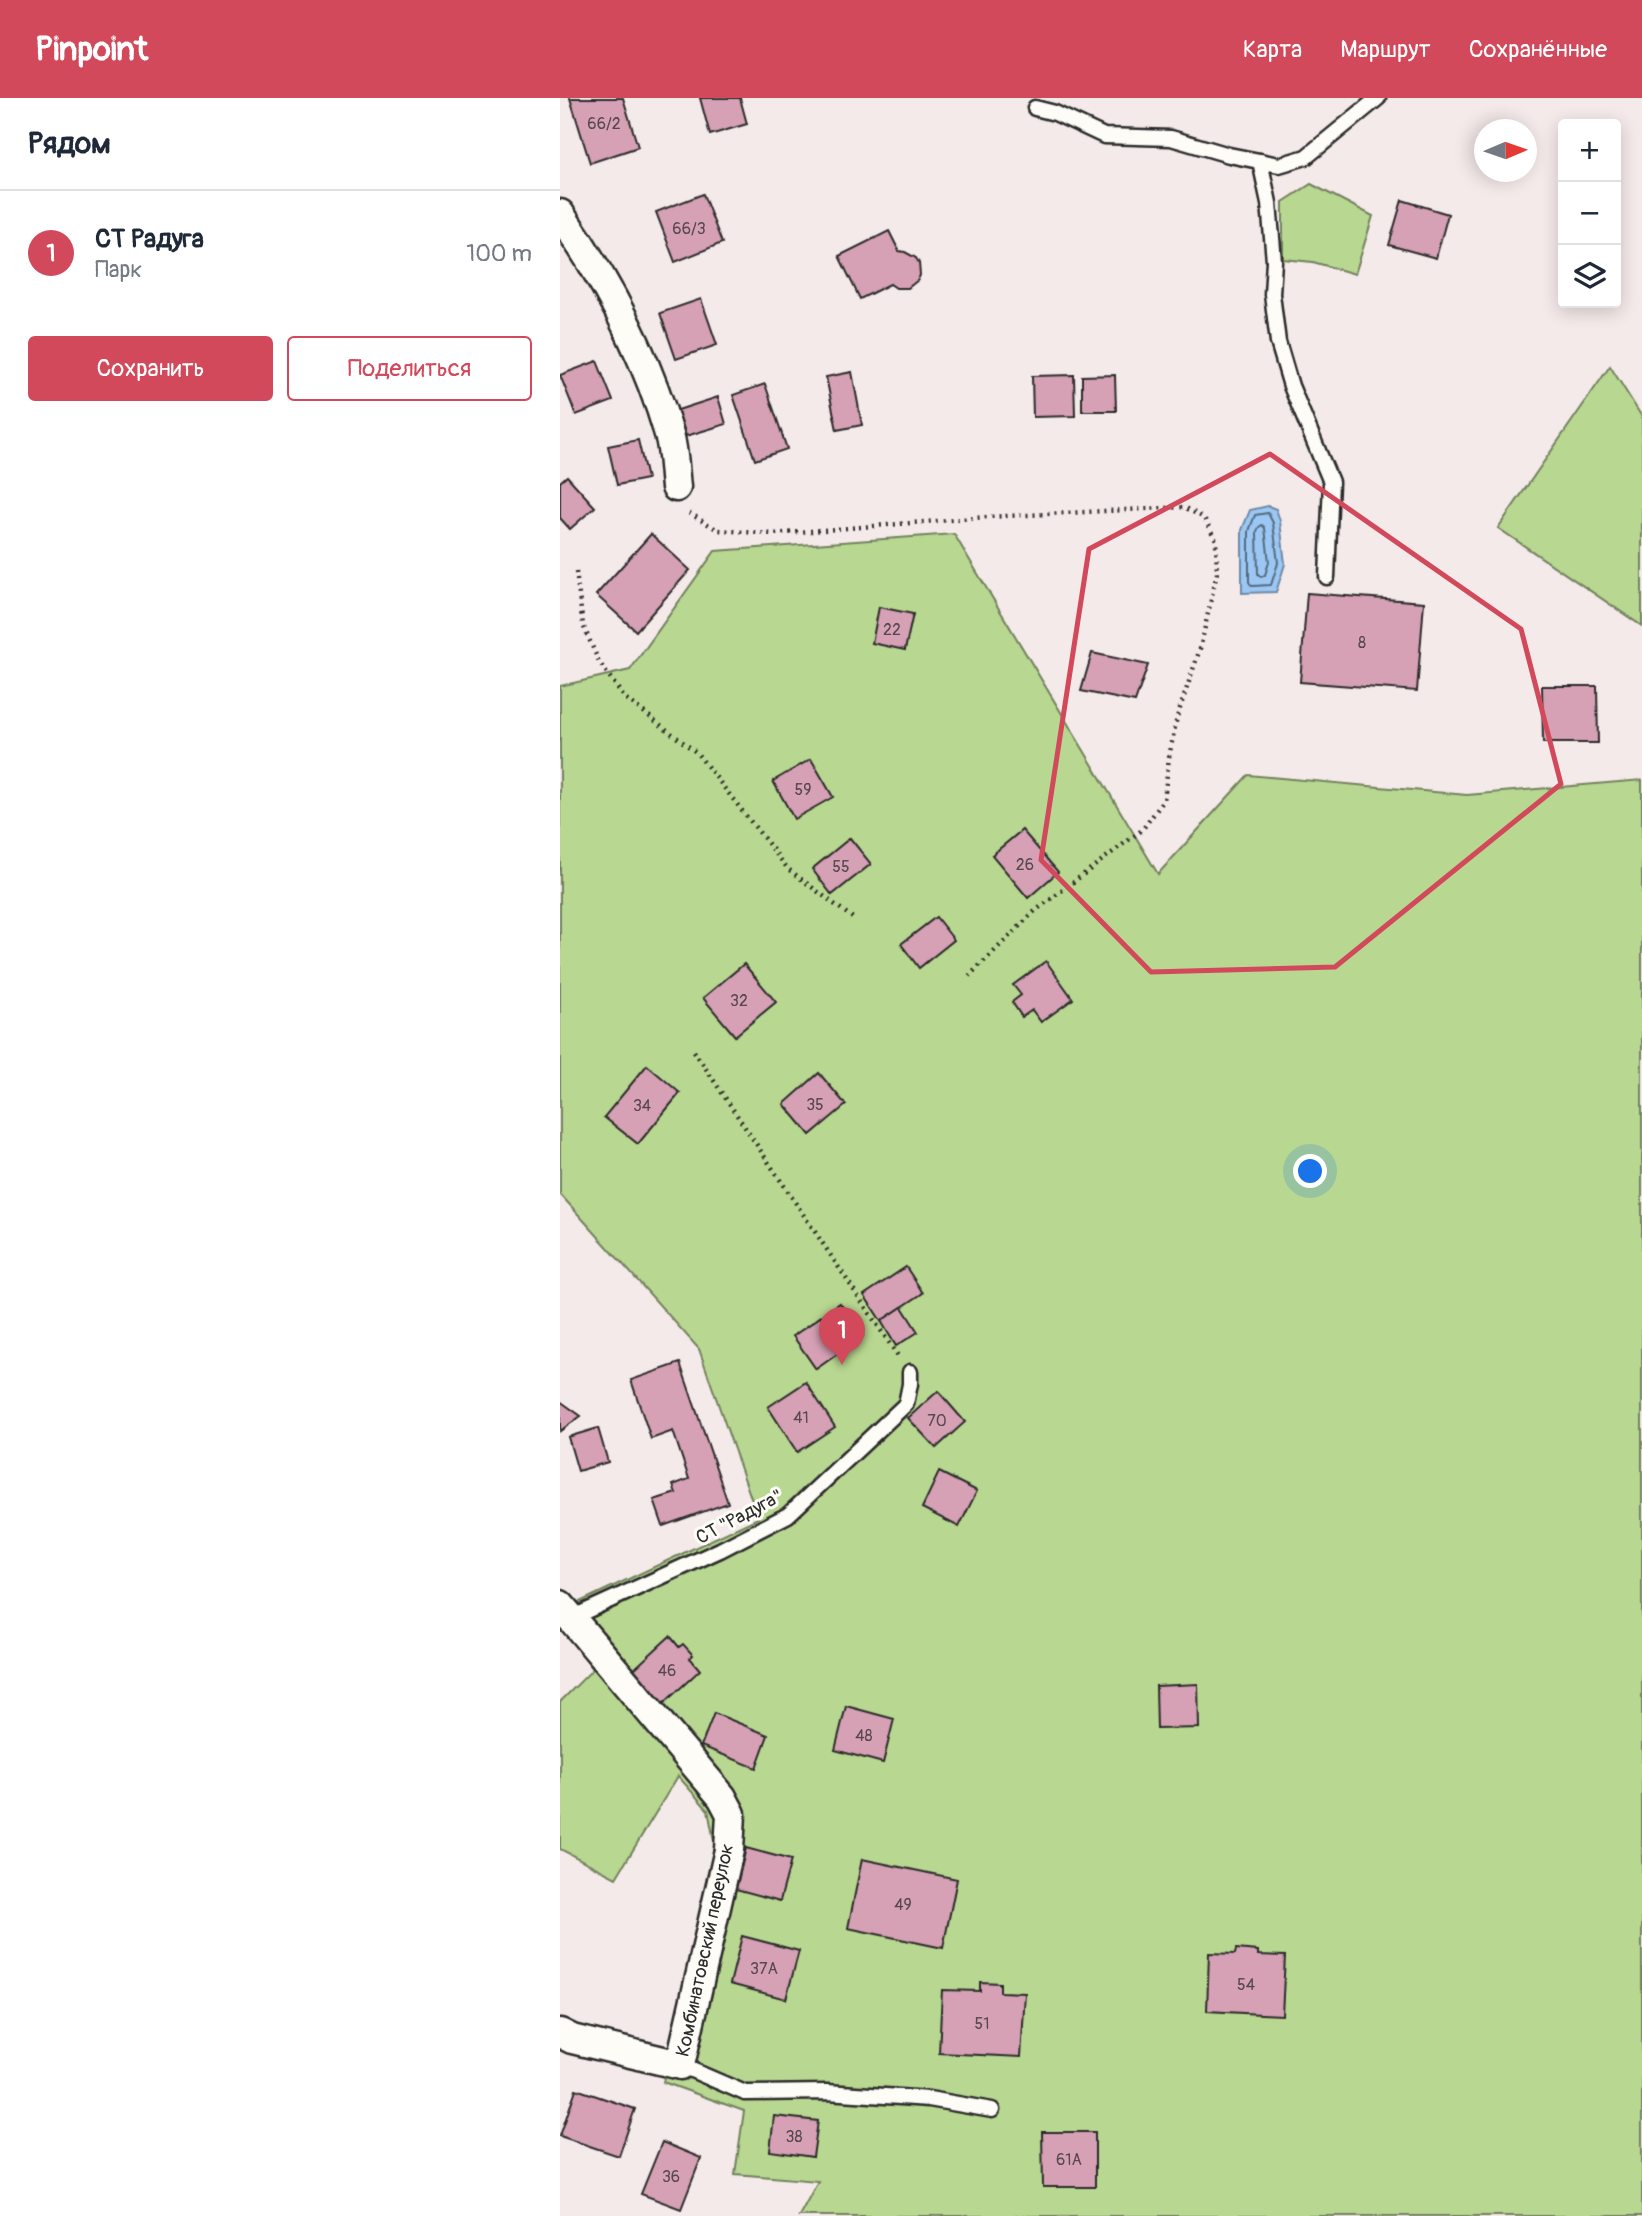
<!DOCTYPE html>
<html lang="ru">
<meta charset="utf-8">
<style>
:root{--surface:#fff;--page:#f6f6f7;--text:#1f2937;--muted:#747a83;--line:#e0e1e3;--accent:#d1495b}
body{margin:0;font-family:Pangolin,sans-serif;background:var(--page);color:var(--text)}
.controls{position:absolute;right:21px;top:21px;display:grid;overflow:hidden;border-radius:7px;box-shadow:0 4px 18px #0003}
.controls button{width:63px;height:63px;display:grid;place-items:center;padding:0;border:0;border-bottom:2px solid var(--line);background:var(--surface);color:var(--text);font:35px sans-serif}
.compass{position:absolute;left:914px;top:21px;width:63px;height:63px;border-radius:50%;background:var(--surface);box-shadow:0 4px 18px #0003;rotate:88deg}
.you{position:absolute;left:751px;top:1074px;width:24px;height:24px;margin:-18px;border:5px solid #fff;border-radius:50%;background:#1a73e8;box-shadow:0 0 0 10px #1a73e833}
.badge{display:grid;place-items:center;width:46px;height:46px;border-radius:50%;background:var(--accent);color:#fff;font-size:23px;font-weight:700}
.pin{position:absolute;translate:-50% -58px;filter:drop-shadow(0 2px 4px #0008)}
.pin::after{content:'';position:absolute;top:37px;width:24px;height:21px;background:inherit;clip-path:polygon(0 0,100% 0,50% 100%)}
.list{margin:0;padding:0;list-style:none}
h2{display:flex;justify-content:space-between;align-items:center;height:91px;margin:0;padding:0 28px;font-size:30px}
h2 small{font-size:23px;font-weight:400;color:var(--muted)}
.list li{display:grid;grid-template-columns:46px 1fr auto;gap:21px;align-items:center;box-sizing:border-box;height:126px;padding:0 28px;border-top:2px solid var(--line)}
.list b{display:block;font-size:26px;white-space:nowrap}
.list p{margin:0;font-size:23px;white-space:nowrap;color:var(--muted)}
.list em{font-size:23px;font-style:normal;color:var(--muted)}
.actions{display:flex;gap:14px;padding:21px 28px}
.actions a{flex:1;padding:16px 0;border:2px solid var(--accent);border-radius:7px;text-align:center;font-size:24px;color:var(--accent)}
.actions .main{background:var(--accent);color:#fff}
.icon{flex:none;width:38px;height:38px;fill:none;stroke:currentColor;stroke-width:2;stroke-linecap:round;stroke-linejoin:round}
.map{position:relative;flex:none;width:1082px;height:2118px;overflow:hidden}
header{display:flex;align-items:center;gap:42px;box-sizing:border-box;height:98px;padding:0 35px;background:var(--accent);color:#fff}
header strong{font-size:33px}
nav{display:flex;gap:38px;margin-inline-start:auto;font-size:24px}
main{display:flex}
aside{flex:1;background:var(--surface)}
.map>svg:first-child{display:block}
.green{fill:#b8d790;stroke:#72815e;stroke-width:2}
.water{fill:#9ac7f4;stroke:#6e89a4;stroke-width:2}
.lines{fill:none;stroke-linecap:round;stroke-linejoin:round}
.shore{stroke:#57697b;stroke-width:2}
.building{fill:#d6a0b5;stroke:#2b2b2b;stroke-width:2}
.service-casing{stroke:#2b2b2b;stroke-width:19}
.minor-casing{stroke:#2b2b2b;stroke-width:33}
.path{stroke:#2b2b2b;stroke-width:4.5;stroke-dasharray:2 5;stroke-linecap:butt}
.service{stroke:#fdfcf7;stroke-width:14}
.minor{stroke:#fdfcf7;stroke-width:28}
.marked{fill:none;stroke:#d1495b;stroke-width:5;stroke-linejoin:round}
.labels{text-anchor:middle;stroke-width:6;stroke-linejoin:round;paint-order:stroke}
.number-label{font-size:16px;fill:#56484e}
.street-label{font-size:19px;fill:#2b2b2b;stroke:#fdfcf7}
</style>
<header>
<strong>Pinpoint</strong>
<nav><a>Карта</a><a>Маршрут</a><a>Сохранённые</a></nav>
</header>
<main>
<aside>
<h2>Рядом<small></small></h2>
<ul class="list">
<li><span class="badge">1</span><div><b>СТ Радуга</b><p>Парк</p></div><em>100 m</em></li>
</ul>
<div class="actions"><a class="main">Сохранить</a><a>Поделиться</a></div>
</aside>
<div class="map">
<svg width="1082" height="2118" viewBox="0 0 1082 2118">
<rect width="100%" height="100%" fill="#f5eaea"/>
<filter id="ink" filterUnits="userSpaceOnUse"><feTurbulence type="fractalNoise" baseFrequency=".0143" numOctaves="2"/><feDisplacementMap in="SourceGraphic" scale="14" xChannelSelector="R" yChannelSelector="G"/><feConvolveMatrix kernelMatrix="1 2 1 2 8 2 1 2 1" color-interpolation-filters="sRGB"/></filter>
<g filter="url(#ink)">
<!-- green -->
<g class="green">
<polygon points="751,86 813,118 795,176 753,164 723,161 723,104"/>
<polygon points="1050,268 1082,319 1082,528 938,430"/>
<polygon points="394,436 598,776 688,677 907,697 1082,682 1082,2118 239,2118 258,2083 175,2076 184,2013 103,1984 155,1748 148,1712 118,1678 56,1780 0,1751 0,1604 33,1571 0,1527 9,1509 198,1420 139,1251 0,1096 0,588 70,572 155,453"/>
</g>
<!-- water -->
<polygon class="water" points="708,408 716,411 720,423 725,466 716,494 682,495 682,432 690,412"/>
<g class="lines">
<!-- shore -->
<g class="shore">
<polygon points="708,415 713,425 718,465 711,487 692,488 689,484 689,433 695,417"/>
<polygon points="702,427 705,430 709,464 705,477 701,479 698,476 697,434 699,429"/>
</g>
</g>
<!-- building -->
<g class="building">
<polygon points="10,0 63,0 78,49 30,65"/>
<polygon points="140,0 180,0 187,26 150,37"/>
<polygon points="143,96 162,145 115,164 96,114"/>
<polygon points="842,102 888,116 876,160 829,147"/>
<polygon points="329,133 339,153 345,154 356,160 359,165 360,177 358,182 348,190 336,190 330,186 300,201 279,158"/>
<polygon points="141,201 157,247 116,261 100,215"/>
<polygon points="37,263 53,303 16,317 0,277"/>
<polygon points="292,274 302,327 277,332 266,279"/>
<polygon points="514,277 515,318 473,319 472,278"/>
<polygon points="555,277 556,313 522,313 522,278"/>
<polygon points="205,286 227,351 195,362 173,297"/>
<polygon points="158,299 166,326 126,338 118,312"/>
<polygon points="78,342 87,381 57,387 48,348"/>
<polygon points="7,378 35,409 10,431 0,420 0,384"/>
<polygon points="91,436 130,472 76,533 36,497"/>
<polygon points="747,495 864,504 857,593 740,584"/>
<polygon points="319,509 353,516 345,552 312,545"/>
<polygon points="532,555 588,567 575,604 521,593"/>
<polygon points="982,588 1037,588 1038,645 983,645"/>
<polygon points="251,661 273,699 234,721 213,683"/>
<polygon points="462,732 498,774 468,800 432,757"/>
<polygon points="290,740 311,766 272,797 252,771"/>
<polygon points="376,819 394,842 359,870 341,846"/>
<polygon points="486,863 513,901 481,924 472,912 462,919 452,904 461,897 453,887"/>
<polygon points="184,866 216,904 175,938 143,900"/>
<polygon points="87,967 120,995 78,1046 44,1019"/>
<polygon points="259,975 286,1007 250,1037 224,1006"/>
<polygon points="346,1169 363,1195 321,1223 304,1197"/>
<polygon points="280,1205 303,1238 256,1271 233,1238"/>
<polygon points="342,1209 358,1234 336,1248 321,1223"/>
<polygon points="120,1265 168,1405 103,1428 94,1402 116,1395 113,1387 129,1381 113,1333 91,1341 71,1282"/>
<polygon points="246,1284 275,1329 237,1354 208,1309"/>
<polygon points="378,1293 405,1324 376,1350 348,1320"/>
<polygon points="0,1303 21,1318 0,1333"/>
<polygon points="38,1330 48,1364 18,1373 8,1339"/>
<polygon points="379,1374 417,1393 399,1429 362,1410"/>
<polygon points="110,1538 119,1549 123,1546 133,1557 130,1560 140,1572 103,1606 73,1572"/>
<polygon points="638,1586 639,1630 597,1631 596,1588"/>
<polygon points="286,1608 334,1621 323,1665 275,1652"/>
<polygon points="154,1615 208,1637 196,1670 141,1648"/>
<polygon points="186,1750 231,1762 220,1803 176,1791"/>
<polygon points="302,1761 397,1781 383,1850 288,1830"/>
<polygon points="182,1838 239,1853 226,1901 170,1886"/>
<polygon points="676,1851 698,1853 698,1857 725,1858 722,1917 647,1913 649,1855 675,1856"/>
<polygon points="420,1884 440,1885 440,1894 465,1895 461,1959 379,1955 382,1892 420,1893"/>
<polygon points="16,1991 75,2011 59,2058 0,2038"/>
<polygon points="214,2018 258,2023 253,2059 210,2053"/>
<polygon points="482,2034 535,2034 535,2089 483,2089"/>
<polygon points="102,2044 141,2060 121,2111 81,2096"/>
</g>
<g class="lines">
<defs>
<g id="service">
<polyline points="475,10 495,15 544,38 611,40 669,57 719,67 746,59 818,0"/>
<polyline points="700,63 709,105 714,163 712,196 718,244 731,288 771,384 767,479"/>
<polyline points="11,1520 160,1452 228,1417 346,1306 350,1286 350,1274"/>
<polyline points="120,1967 185,1995 267,1994 369,2001 432,2012"/>
</g>
<g id="minor">
<path d="M0,116C47,183 86,257 109,336C114,353 114,372 116,389"/>
<polyline points="0,1507 162,1699 171,1716 169,1752 120,1967 12,1941 0,1935"/>
</g>
</defs>
<!-- service casing -->
<use href="#service" class="service-casing"/>
<!-- minor casing -->
<use href="#minor" class="minor-casing"/>
<!-- path -->
<g class="path">
<polyline points="129,415 158,432 213,436 427,419 624,409 644,420 656,442 657,475 640,551 617,619 609,659 604,702 582,732 475,813 409,878"/>
<polyline points="16,474 23,527 39,564 64,599 136,654 228,771 294,821"/>
<polyline points="134,953 338,1258"/>
</g>
<!-- service -->
<use href="#service" class="service"/>
<!-- minor -->
<use href="#minor" class="minor"/>
</g>
</g>
<!-- marked area -->
<path class="marked" d="M710,356L961,531L1001,686L775,869L591,874L481,762L529,451Z"/>
<g class="labels">
<!-- number labels -->
<g class="number-label">
<text x="44" y="31">66/2</text>
<text x="129" y="136">66/3</text>
<text x="332" y="537">22</text>
<text x="802" y="550">8</text>
<text x="243" y="697">59</text>
<text x="465" y="772">26</text>
<text x="281" y="774">55</text>
<text x="179" y="908">32</text>
<text x="255" y="1012">35</text>
<text x="82" y="1013">34</text>
<text x="241" y="1325">41</text>
<text x="377" y="1328">70</text>
<text x="107" y="1578">46</text>
<text x="304" y="1643">48</text>
<text x="343" y="1812">49</text>
<text x="204" y="1876">37А</text>
<text x="686" y="1892">54</text>
<text x="422" y="1931">51</text>
<text x="234" y="2044">38</text>
<text x="509" y="2067">61А</text>
<text x="111" y="2084">36</text>
</g>
<!-- street labels -->
<g class="street-label">
<text transform="translate(179 1418) rotate(-28)" y="7">СТ "Радуга"</text>
<text transform="translate(144 1852) rotate(-78)" y="7">Комбинатовский переулок</text>
</g>
</g>
</svg>
<div class="controls">
<button>+</button>
<button>−</button>
<button><svg class="icon" aria-label="layers" viewBox="0 0 24 24"><path d="M12 4l9 5-9 5-9-5zM3 14l9 5 9-5"/></svg></button>
</div>
<svg class="compass" viewBox="-18 -18 36 36"><path d="M0-13l5 13h-10z" fill="#e53935"/><path d="M0 13l5-13h-10z" fill="#747a83"/></svg>
<div class="you"></div>
<div class="pin badge" style="left:282px;top:1267px">1</div>
</div>
</main>
